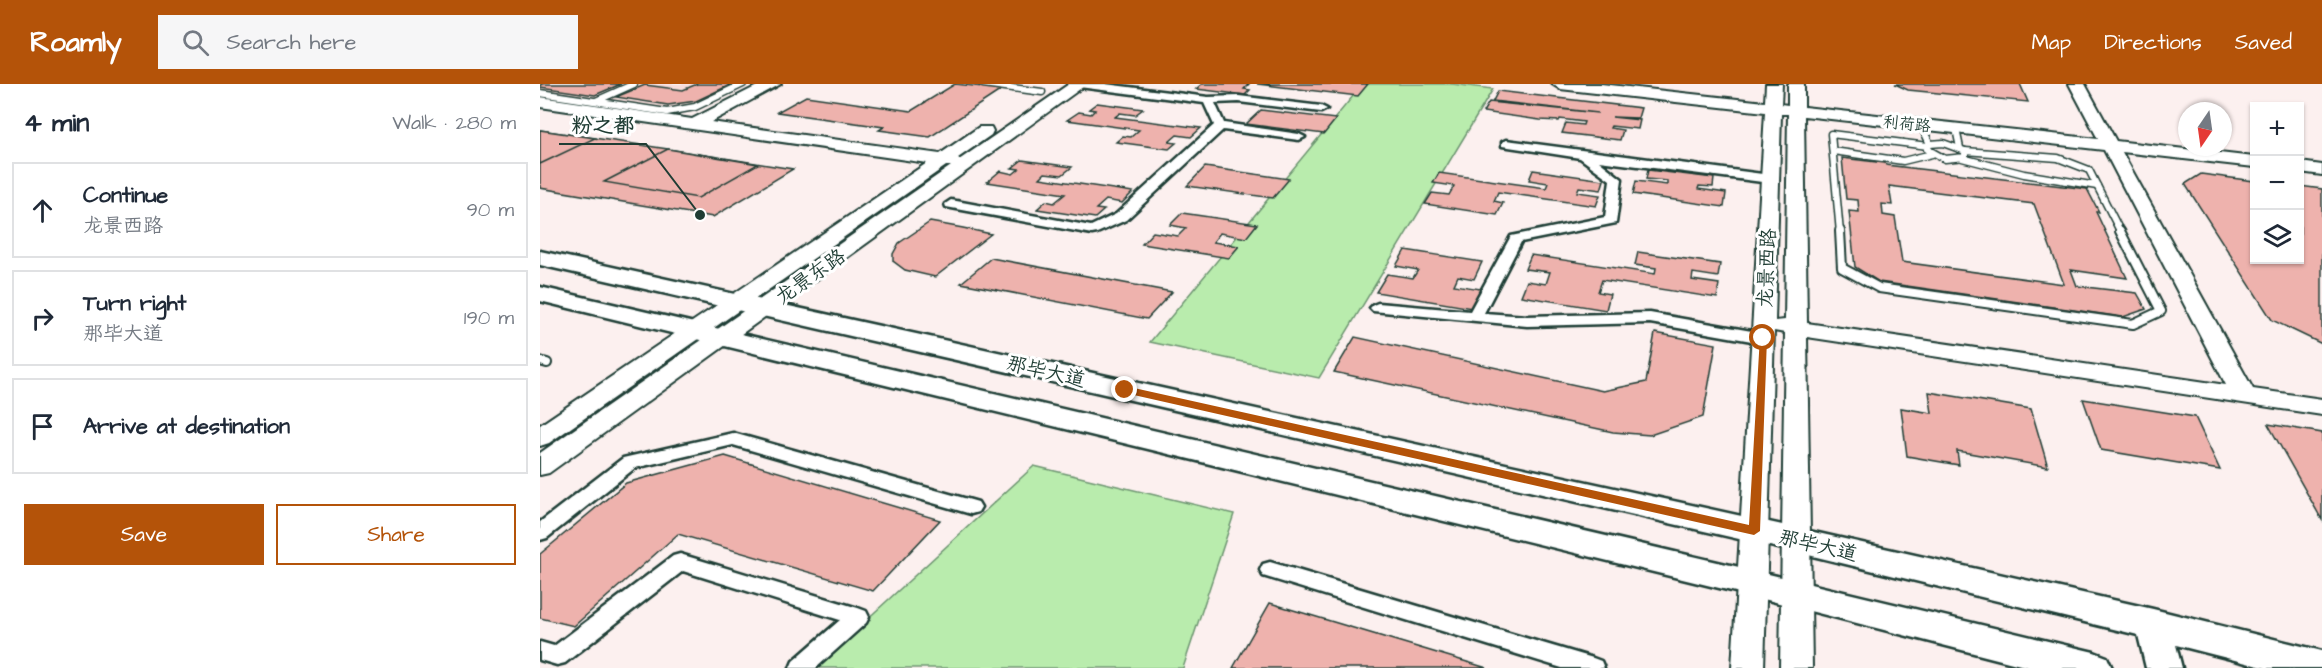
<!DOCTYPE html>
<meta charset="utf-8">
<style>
:root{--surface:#fff;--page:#f6f6f7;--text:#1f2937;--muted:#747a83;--line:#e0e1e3;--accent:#b45309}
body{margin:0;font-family:"Architects Daughter","LXGW WenKai TC",sans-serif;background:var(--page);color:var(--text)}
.controls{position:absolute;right:18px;top:18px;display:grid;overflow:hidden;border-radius:0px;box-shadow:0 2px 4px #0004}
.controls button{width:54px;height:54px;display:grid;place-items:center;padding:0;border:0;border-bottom:2px solid var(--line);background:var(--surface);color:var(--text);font:30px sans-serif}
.compass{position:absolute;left:1638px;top:18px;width:54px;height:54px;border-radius:50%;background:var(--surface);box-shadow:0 2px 4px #0004;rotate:193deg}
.stop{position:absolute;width:18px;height:18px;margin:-14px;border:4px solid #b45309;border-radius:50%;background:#fff}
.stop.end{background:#b45309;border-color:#fff;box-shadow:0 2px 6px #0008}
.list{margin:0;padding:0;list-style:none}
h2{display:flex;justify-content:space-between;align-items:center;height:78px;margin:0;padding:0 24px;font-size:26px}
h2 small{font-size:20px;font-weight:400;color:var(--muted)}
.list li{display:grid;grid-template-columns:39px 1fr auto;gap:18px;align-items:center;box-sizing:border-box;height:96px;margin:0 12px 12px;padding:0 12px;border:2px solid var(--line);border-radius:0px}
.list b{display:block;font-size:22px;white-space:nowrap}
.list p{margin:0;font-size:20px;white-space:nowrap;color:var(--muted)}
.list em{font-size:20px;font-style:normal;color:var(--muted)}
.actions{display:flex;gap:12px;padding:18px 24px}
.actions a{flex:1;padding:14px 0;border:2px solid var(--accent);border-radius:0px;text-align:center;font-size:21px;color:var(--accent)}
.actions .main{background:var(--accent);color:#fff}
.icon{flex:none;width:33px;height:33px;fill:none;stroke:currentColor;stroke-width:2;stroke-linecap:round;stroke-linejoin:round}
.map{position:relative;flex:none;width:1782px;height:584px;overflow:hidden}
header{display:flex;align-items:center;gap:36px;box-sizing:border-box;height:84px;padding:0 30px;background:var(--accent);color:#fff}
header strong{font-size:28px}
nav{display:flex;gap:33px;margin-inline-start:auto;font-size:21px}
.search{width:420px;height:54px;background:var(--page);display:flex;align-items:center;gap:15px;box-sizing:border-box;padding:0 21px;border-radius:0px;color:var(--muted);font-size:22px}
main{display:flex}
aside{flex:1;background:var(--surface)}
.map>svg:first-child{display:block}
.built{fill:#f8dddb}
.green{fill:#b9ecad;stroke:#6c9470;stroke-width:1.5}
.building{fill:#eeb2ad;stroke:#1f3d34;stroke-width:1.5;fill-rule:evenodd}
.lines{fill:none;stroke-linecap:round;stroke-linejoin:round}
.lane-far1-casing{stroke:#1f3d34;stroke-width:9}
.lane-casing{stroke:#1f3d34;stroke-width:12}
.street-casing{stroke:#1f3d34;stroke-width:5}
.secondary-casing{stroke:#1f3d34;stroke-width:4}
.primary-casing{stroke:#1f3d34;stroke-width:5}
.lane-far1{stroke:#fff;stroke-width:6}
.lane{stroke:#fff;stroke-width:8}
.street{fill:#fff;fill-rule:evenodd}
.secondary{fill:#fff;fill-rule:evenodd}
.primary{fill:#fff;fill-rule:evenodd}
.route{fill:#b45309}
.labels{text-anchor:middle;stroke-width:6;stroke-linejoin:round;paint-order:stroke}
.far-street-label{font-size:16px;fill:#1f3d34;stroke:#fff}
.street-label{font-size:20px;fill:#1f3d34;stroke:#fff}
.leader{fill:none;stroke:#1f3d34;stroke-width:2}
.callout-dot{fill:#1f3d34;stroke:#fff;stroke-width:2}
.callout-label{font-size:21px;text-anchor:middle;font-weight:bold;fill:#1f3d34;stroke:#fff;stroke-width:6;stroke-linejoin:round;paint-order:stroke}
</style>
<header>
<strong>Roamly</strong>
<div class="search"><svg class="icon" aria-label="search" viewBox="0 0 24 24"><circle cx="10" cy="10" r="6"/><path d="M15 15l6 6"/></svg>Search here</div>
<nav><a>Map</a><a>Directions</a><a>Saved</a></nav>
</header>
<main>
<aside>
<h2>4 min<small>Walk · 280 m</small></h2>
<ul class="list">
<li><svg class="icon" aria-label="ahead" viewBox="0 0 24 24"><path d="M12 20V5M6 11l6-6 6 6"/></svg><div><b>Continue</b><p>龙景西路</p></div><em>90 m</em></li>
<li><svg class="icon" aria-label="right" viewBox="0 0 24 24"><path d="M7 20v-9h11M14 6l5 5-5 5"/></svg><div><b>Turn right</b><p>那毕大道</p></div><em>190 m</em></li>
<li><svg class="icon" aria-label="arrive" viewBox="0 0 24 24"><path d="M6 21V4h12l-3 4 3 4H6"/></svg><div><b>Arrive at destination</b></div></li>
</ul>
<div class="actions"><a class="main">Save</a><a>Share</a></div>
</aside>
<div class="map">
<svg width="1782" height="584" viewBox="0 0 1782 584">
<rect width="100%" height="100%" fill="#fcf0ef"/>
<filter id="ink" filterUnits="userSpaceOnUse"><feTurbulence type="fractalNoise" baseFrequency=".0167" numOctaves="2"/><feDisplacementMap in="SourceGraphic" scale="12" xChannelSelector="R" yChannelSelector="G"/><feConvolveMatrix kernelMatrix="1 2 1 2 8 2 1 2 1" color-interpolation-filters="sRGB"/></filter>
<g filter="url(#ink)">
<!-- built -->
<polygon class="built" points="0,0 196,0 139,27 0,5"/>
<!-- green -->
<g class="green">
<polygon points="823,0 912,0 953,5 779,294 610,258"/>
<polygon points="494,382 694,430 643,584 274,584"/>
</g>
<!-- building -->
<g class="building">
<polygon points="1,0 81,0 55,11 0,3"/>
<polygon points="157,0 192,0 156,17 128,21 76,13 105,1 143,6"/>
<polygon points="415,0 463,5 390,53 339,46 344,43 237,28 266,12 371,27"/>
<polygon points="662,0 709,0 704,5 710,6 705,11 656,5"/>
<polygon points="717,0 828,0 818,12"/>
<polygon points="1355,0 1480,0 1488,18 1368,6"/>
<polygon points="958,7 1101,24 1098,34 1072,33 1100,36 1098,45 1071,42 1070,44 1083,46 1080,56 1022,49 1026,39 1043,41 1044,38 1020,35 1019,37 1000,36 943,28 949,18 1058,29 953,17"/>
<polygon points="557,19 603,25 595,31 580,29 575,33 661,44 651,53 637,51 629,58 636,59 629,65 576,58 583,52 591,53 599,46 527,36 539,28 551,30 555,26 549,25"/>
<polygon points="721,26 796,35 784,50 706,40"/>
<polygon points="0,46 128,65 253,85 173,133 0,104"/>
<polygon points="0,46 55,54 0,80"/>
<polygon points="128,65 218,80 158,114 64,98"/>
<path d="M1302,74L1345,79L1346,81L1547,105L1559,128H1556L1587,194L1531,186L1537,202L1597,209L1606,225L1583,233L1339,198L1315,183L1309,127L1319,128L1318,116L1306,115ZM1349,102L1494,120L1524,200L1362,178L1355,133L1343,131L1342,120L1352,121Z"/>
<polygon points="482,76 532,83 522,91 505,89 500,94 593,108 582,119 566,116 556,125 564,126 555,134 497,125 506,117 514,119 525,110 447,98 460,87 473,90 479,85 472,84"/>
<polygon points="665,83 749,95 733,114 647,102"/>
<polygon points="993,86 1064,96 1061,106 1039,103 1037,108 1060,111 1056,122 958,108 954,117 963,119 957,131 885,120 892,109 909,111 914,102 893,99 899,89 1006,104 1008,99 989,96"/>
<polygon points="1108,86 1174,94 1173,103 1159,102 1158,105 1186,109 1184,123 1093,110 1096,97 1127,101 1127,97 1106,95"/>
<polygon points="1661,90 1714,97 1714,176 1760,176 1760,102 1782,105 1782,260 1732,236 1645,100"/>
<polygon points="642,129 717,140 706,154 680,149 673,158 699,162 689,174 602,160 613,148 638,152 646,144 630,141"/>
<polygon points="390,138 423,144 451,150 395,193 365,186 353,177 353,170 359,159"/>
<polygon points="865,166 942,178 934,195 918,192 914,201 941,205 932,224 836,208 847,190 873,194 878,186 856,182"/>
<polygon points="1098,168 1180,180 1178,193 1153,189 1152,196 1179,200 1177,214 1062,196 1058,208 1070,210 1066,226 981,212 987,197 1006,200 1010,188 985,185 991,171 1115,190 1116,184 1095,181"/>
<polygon points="451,174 632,208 607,235 421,199"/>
<polygon points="1115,249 1176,260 1163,333 1110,351 1073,348 794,288 815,253 1063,307 1106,298"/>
<polygon points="1389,308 1491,325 1508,383 1417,367 1419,381 1367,372 1361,324 1392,329"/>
<polygon points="1543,315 1655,333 1680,386 1561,366"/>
<polygon points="1728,340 1782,349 1782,436"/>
<polygon points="185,372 400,436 333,507 138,450 34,542 0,534 0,470 86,399"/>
<polygon points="730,519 947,584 693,584"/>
</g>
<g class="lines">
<defs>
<g id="lane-far1">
<polyline points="443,0 502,8"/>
<polyline points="0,9 127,28 155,23 203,0"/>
<polyline points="56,17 94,0"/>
<polyline points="1381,41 1390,60"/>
<polyline points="1416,45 1420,64"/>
<polygon points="1403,59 1425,67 1425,73 1405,75 1387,65 1390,60"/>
<polyline points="1293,67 1363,77 1392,70"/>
<polyline points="1425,67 1518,74 1549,86 1581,149"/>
<polyline points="1422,74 1484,90 1557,102"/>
<polyline points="1300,149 1291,50 1388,62"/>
</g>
<g id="lane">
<polyline points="1300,147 1302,184 1339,204 1593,240 1621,227 1580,147"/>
<polyline points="0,277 7,279"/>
</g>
<g id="street">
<polygon points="534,0 565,0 668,13 699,12 781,22 787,25 781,28 699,18 675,19 684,39 759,50 765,53 759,56 683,46 586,136 557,149 552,150 406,123 405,120 411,116 551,142 576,130 674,41 664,19 539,3"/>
<polygon points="966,56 1230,91 1236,95 1230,99 1059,77 1082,95 1076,139 981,158 944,229 987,232 1110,229 1223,249 1231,254 1229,257 1223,259 1110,239 987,242 833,227 830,224 833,221 838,219 930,227 971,152 1065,133 1070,96 1040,74 962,62 962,58"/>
<polygon points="193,349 431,416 438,418 441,423 438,428 431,430 193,361 95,384 7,454 0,456 0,438 83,374"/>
<polygon points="140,470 318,524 326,527 329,533 326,539 276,584 250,584 253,577 300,536 143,487 25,579 17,581 0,576 0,558 14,562 133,472"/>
<polygon points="730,478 1053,574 1061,577 1064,584 1022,584 723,492 720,486 723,480"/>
</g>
<g id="secondary">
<polygon points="221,0 241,0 171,38 400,70 439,43 451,43 453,47 451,51 418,74 419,76 529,0 547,0 9,389 0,391 0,369 411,82 406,82 9,359 0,362 0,341 387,79 0,23 0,13 152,35"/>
<path d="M1012,0H1061L1225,18L1226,0H1242L1241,20L1248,21V0H1264V23L1558,55L1529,0H1545L1576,57L1714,73V83L1582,68L1713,305L1782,315V331L1267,253L1272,584H1240L1245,249L1234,247L1224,584H1192L1225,28L1020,5ZM1241,30H1248L1245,236L1235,237ZM1264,32L1564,66L1686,301L1267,239Z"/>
<polygon points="1760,78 1782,81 1782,91 1760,88"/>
</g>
<g id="primary">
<polygon points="0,167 1256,444 1613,525 1782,567 1782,584 1726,584 1636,561 1642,584 1606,584 1598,551 1256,468 0,181"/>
<polygon points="0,203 1212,486 1554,568 1567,573 1572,584 1492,584 1212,512 0,217"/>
</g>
</defs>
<!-- lane-far1 casing -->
<use href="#lane-far1" class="lane-far1-casing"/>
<!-- lane casing -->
<use href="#lane" class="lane-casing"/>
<!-- street casing -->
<use href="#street" class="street-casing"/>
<!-- secondary casing -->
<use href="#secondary" class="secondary-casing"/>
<!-- primary casing -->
<use href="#primary" class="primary-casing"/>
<!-- lane-far1 -->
<use href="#lane-far1" class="lane-far1"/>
<!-- lane -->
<use href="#lane" class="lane"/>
<!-- street -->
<use href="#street" class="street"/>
<!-- secondary -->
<use href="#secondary" class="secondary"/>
<!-- primary -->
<use href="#primary" class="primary"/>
</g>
</g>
<!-- route -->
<polygon class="route" points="1220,252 1227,254 1220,447 1214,451 585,309 580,306 585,302 1209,441"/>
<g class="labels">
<!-- far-street labels -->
<g class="far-street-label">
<text transform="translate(1367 39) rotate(6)" y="6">利荷路</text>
</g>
<!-- street labels -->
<g class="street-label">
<text transform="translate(1226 184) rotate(-87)" y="7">龙景西路</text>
<text transform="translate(270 192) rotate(-35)" y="7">龙景东路</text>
<text transform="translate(506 287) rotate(13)" y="7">那毕大道</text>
<text transform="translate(1278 461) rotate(13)" y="7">那毕大道</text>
</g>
</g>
<!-- callouts -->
<path class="leader" d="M160 131L106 60H19"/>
<circle class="callout-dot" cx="160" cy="131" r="6"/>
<g class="callout-label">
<text x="63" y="48">粉之都</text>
</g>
</svg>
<div class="controls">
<button>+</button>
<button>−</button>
<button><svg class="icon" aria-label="layers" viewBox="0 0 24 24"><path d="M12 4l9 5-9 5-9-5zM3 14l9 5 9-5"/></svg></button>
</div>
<svg class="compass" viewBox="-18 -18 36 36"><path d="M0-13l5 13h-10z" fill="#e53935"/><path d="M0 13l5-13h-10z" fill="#747a83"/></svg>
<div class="stop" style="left:1223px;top:254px"></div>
<div class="stop end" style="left:585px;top:306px"></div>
</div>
</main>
